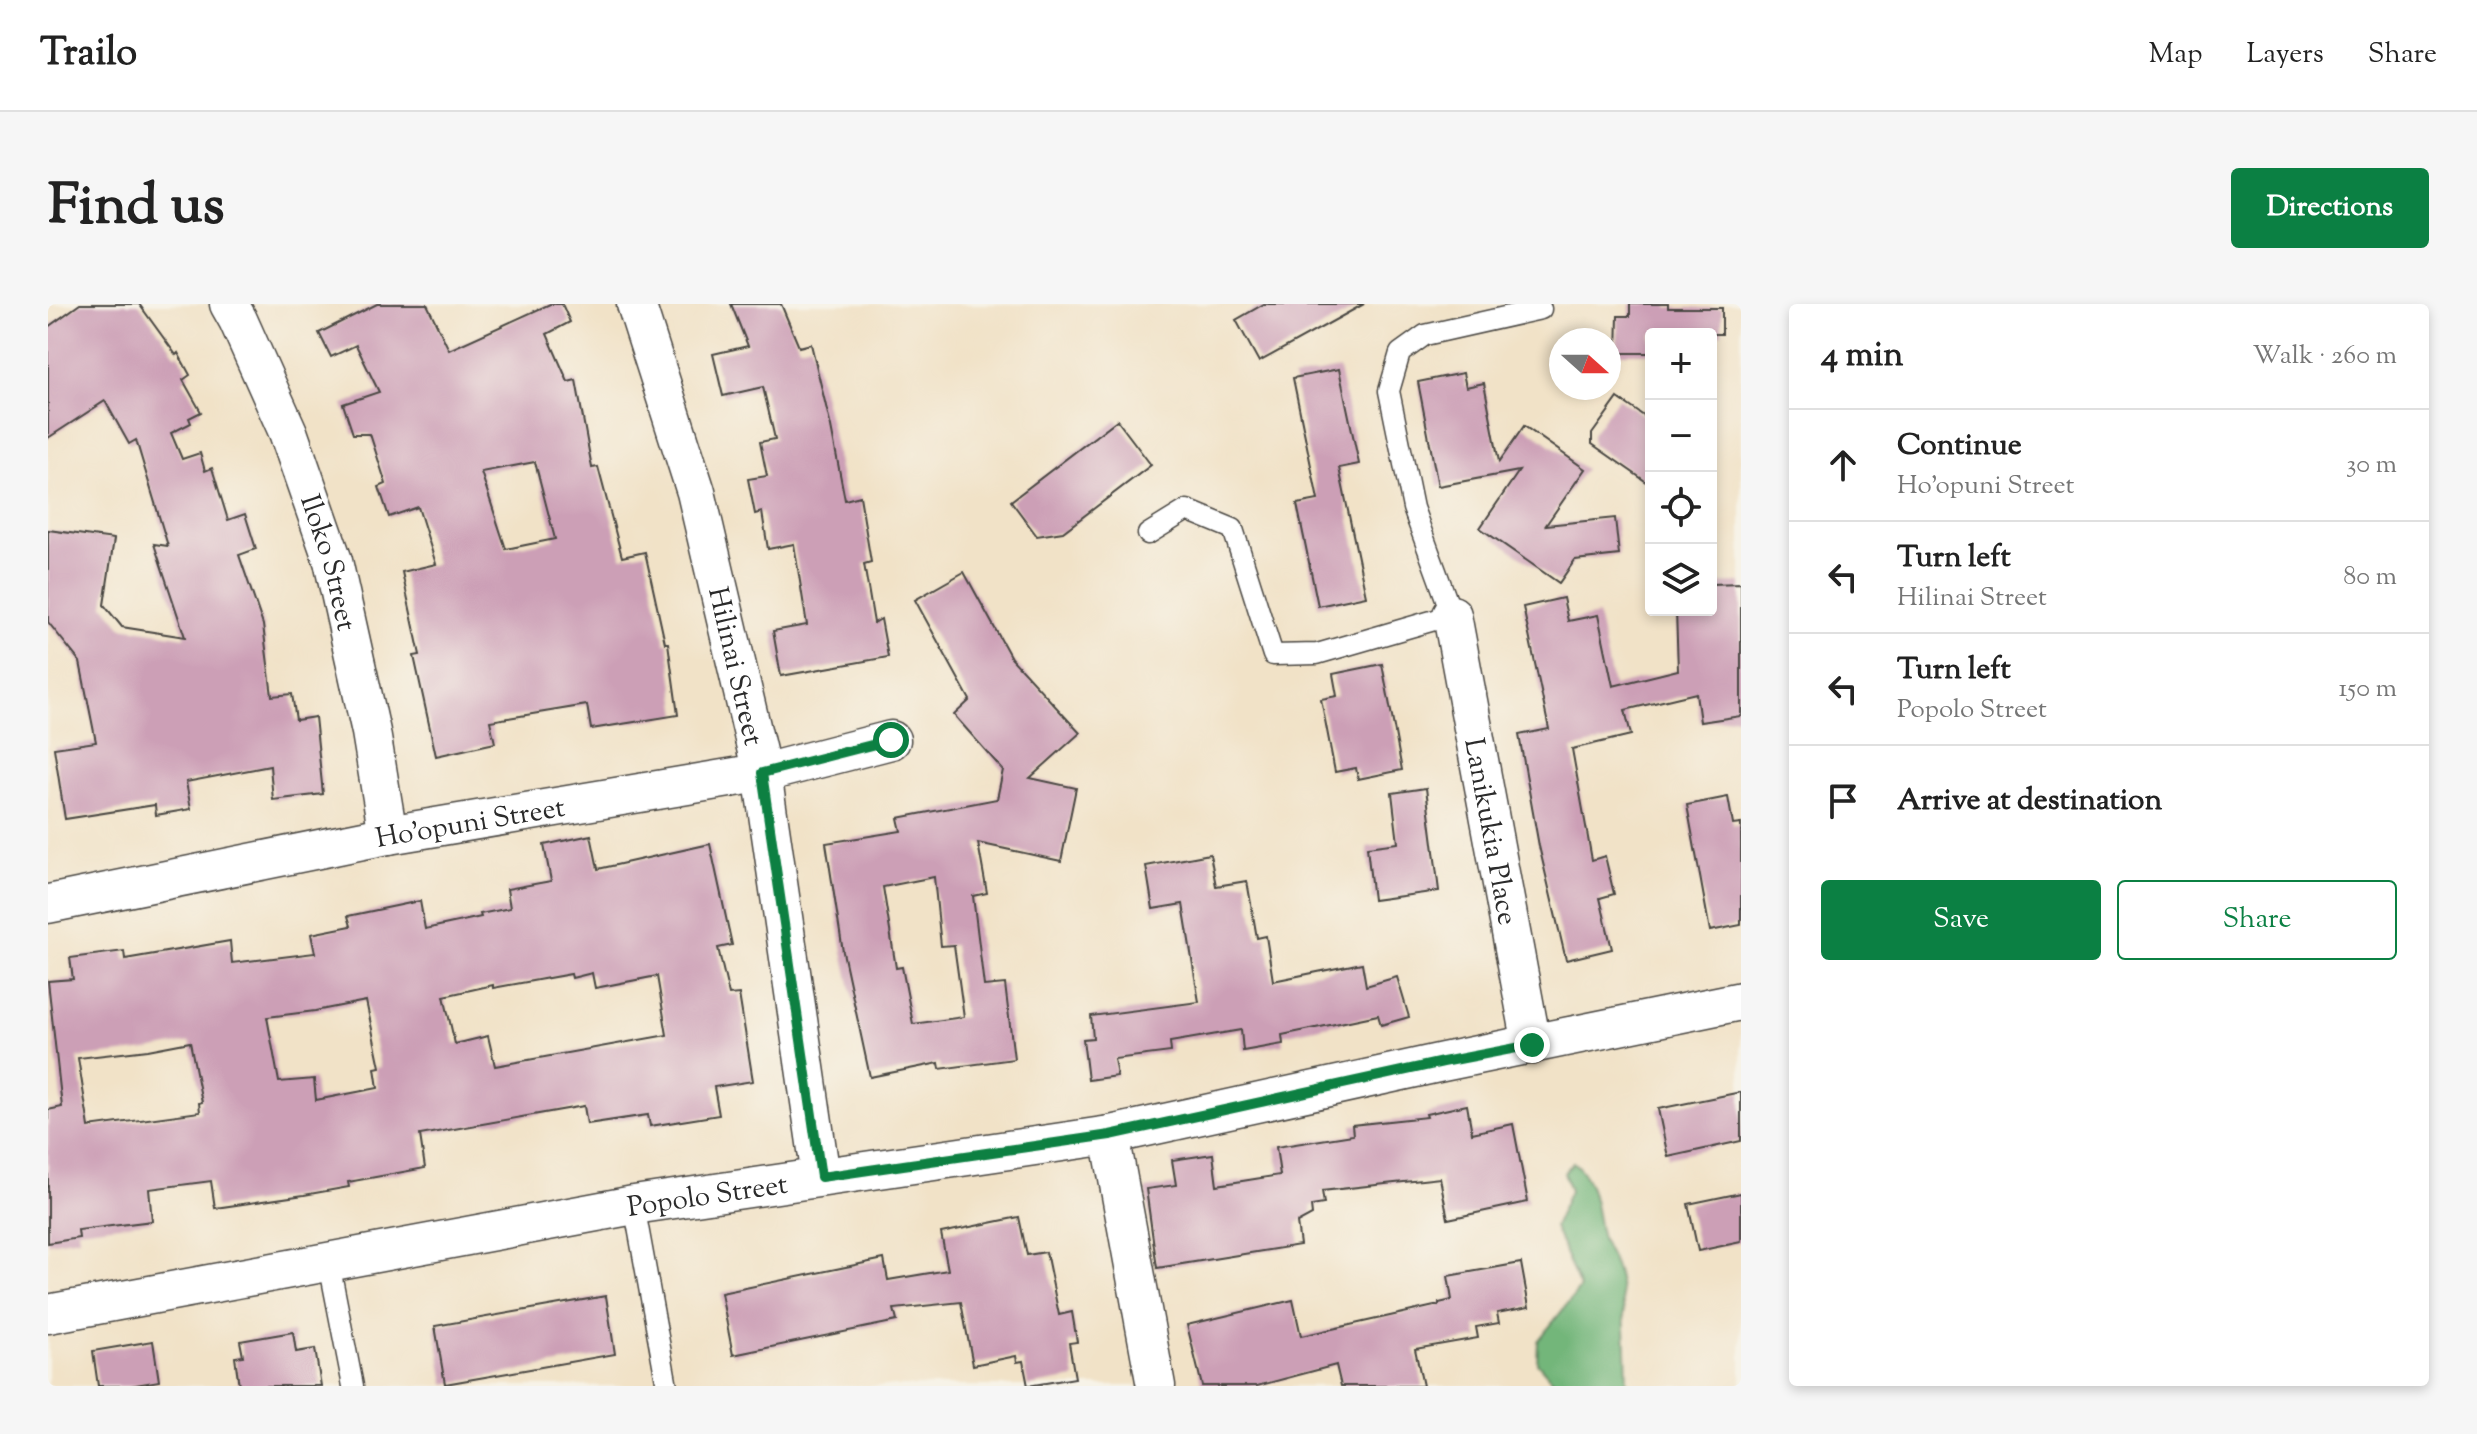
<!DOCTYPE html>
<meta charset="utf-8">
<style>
:root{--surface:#fff;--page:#f6f6f6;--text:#222;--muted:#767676;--line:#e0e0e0;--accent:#0b8043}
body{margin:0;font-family:"Sorts Mill Goudy",serif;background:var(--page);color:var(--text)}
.controls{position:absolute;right:24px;top:24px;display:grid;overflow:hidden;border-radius:8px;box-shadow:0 4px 12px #0003}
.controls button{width:72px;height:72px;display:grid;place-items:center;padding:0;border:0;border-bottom:2px solid var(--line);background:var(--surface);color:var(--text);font:40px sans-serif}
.compass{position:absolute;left:1501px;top:24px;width:72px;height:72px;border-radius:50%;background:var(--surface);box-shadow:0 4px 12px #0003;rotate:111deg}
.stop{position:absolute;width:24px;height:24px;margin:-18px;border:6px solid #0b8043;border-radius:50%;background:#fff}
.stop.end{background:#0b8043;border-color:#fff;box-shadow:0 2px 8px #0008}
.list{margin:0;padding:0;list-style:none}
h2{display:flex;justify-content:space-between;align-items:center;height:104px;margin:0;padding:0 32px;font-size:34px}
h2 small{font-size:26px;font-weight:400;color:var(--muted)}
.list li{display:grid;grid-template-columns:52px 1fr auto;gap:24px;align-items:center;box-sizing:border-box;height:112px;padding:0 32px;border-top:2px solid var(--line)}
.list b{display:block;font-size:30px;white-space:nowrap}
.list p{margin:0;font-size:26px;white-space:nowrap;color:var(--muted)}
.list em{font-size:26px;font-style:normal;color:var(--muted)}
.actions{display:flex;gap:16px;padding:24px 32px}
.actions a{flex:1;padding:18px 0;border:2px solid var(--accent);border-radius:8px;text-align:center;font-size:28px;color:var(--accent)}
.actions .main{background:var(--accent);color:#fff}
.icon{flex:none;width:44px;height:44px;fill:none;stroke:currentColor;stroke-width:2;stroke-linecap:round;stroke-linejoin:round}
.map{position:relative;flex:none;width:1693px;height:1082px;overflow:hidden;border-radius:8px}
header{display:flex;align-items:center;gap:48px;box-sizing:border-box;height:112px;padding:0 40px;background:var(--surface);border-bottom:2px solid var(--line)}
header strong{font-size:38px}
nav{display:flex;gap:44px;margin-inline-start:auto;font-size:28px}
.intro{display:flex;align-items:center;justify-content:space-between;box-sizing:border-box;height:192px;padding:0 48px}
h1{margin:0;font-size:56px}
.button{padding:20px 36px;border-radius:8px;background:var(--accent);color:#fff;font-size:28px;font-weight:700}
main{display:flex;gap:48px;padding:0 48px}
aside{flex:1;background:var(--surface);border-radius:8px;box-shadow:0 4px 12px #0003}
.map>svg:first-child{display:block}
.forest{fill:#73b67a;stroke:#4f7052;stroke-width:2}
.building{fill:#cc9fb6;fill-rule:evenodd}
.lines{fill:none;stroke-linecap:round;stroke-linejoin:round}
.service-casing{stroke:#494642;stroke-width:23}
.minor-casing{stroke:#494642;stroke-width:41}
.service{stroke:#fff;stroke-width:20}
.minor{stroke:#fff;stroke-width:38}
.route{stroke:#0b8043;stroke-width:10}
.labels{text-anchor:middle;stroke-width:6;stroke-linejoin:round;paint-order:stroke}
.street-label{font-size:28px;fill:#2b2b2b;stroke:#f7f3e8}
</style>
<header>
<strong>Trailo</strong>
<nav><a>Map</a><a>Layers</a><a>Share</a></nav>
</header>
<div class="intro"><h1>Find us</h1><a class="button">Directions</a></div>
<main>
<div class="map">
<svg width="1693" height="1082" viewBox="0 0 1693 1082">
<rect width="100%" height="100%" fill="#f7f3e8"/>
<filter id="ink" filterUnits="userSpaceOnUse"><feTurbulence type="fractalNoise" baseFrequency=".0125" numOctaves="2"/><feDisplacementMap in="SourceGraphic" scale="16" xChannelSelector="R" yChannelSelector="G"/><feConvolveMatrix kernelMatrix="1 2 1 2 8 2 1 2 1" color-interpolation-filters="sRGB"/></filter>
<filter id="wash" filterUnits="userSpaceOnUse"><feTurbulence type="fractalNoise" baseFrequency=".006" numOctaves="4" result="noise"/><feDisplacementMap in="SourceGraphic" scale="32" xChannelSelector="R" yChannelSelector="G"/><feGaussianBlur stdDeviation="1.8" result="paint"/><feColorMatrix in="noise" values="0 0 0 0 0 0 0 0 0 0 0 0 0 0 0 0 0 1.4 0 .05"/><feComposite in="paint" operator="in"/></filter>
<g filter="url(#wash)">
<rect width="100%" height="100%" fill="#f1e2c7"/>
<!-- forest -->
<path class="forest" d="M1525,858C1547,876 1547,905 1553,931C1556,945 1567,957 1570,971C1578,1007 1578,1045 1579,1082H1509L1489,1059L1490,1037L1532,984L1506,923L1522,887L1516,869Z"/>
<g id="blocks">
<!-- building -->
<g class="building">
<polygon points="32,0 91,0 128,51 130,49 142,71 135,76 153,108 141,114 143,119 123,129 134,155 152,149 157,167 164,164 180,216 197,210 208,245 191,251 215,321 224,392 244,390 248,416 267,413 275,490 225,496 222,462 138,478 143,505 108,511 107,501 17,515 6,444 48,438 32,358 0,318 0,226 66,235 56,301 74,323 137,333 106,240 120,242 88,136 81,140 57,97 0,134 0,23"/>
<path d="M329,0H379L401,46L502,0H514L522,18L499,30L520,78L528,76L544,164L550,163L574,253L597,248L617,339H620L630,411L543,425L539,401L442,417L447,439L388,452L366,352L372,351L354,268L388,260L370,203L341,213L331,183L338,180L322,130H305L295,100L331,88L308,41L283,53L271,29ZM487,158L507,235L458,245L433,168Z"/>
<polygon points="683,0 733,0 751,43 763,40 783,123 797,196 812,192 823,258 816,260 826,319 833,315 840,353 733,372 725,327 759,321 746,240 720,245 714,208 707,210 700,175 719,172 712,138 727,135 715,83 675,92 665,50 700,42"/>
<polygon points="1216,0 1316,0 1211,58 1188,16"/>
<polygon points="1582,0 1620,0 1620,4 1674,4 1674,30 1603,30 1603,49 1569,49 1570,12 1582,12"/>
<polygon points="1291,65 1311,160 1291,164 1318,292 1270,302 1249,200 1270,196 1245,74"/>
<polygon points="1415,69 1418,83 1436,79 1451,158 1476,122 1537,165 1498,221 1567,214 1571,251 1527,256 1511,279 1432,224 1471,167 1390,182 1370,78"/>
<polygon points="1570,94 1603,117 1603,181 1544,140 1544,130"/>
<polygon points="1069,116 1103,161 1015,228 989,232 963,197"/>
<path d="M916,268L963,354L1032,429L982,474L1028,484L1013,557L930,539L939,589L925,592L936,682L957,680L966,755L892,765L891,759L822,773L795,648L778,539L853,527L850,514L949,495L955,466L906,411L922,396L867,296ZM886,573L893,642L906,641L916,713L865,720L854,663L848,664L835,583Z"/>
<polygon points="1693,279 1693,412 1652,418 1648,389 1577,406 1583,431 1524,445 1544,556 1557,552 1566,590 1552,594 1564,645 1518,656 1491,542 1471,431 1501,425 1475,303 1515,294 1520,317 1550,311 1565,382 1630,366 1628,306 1663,306 1663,280"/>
<polygon points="1334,360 1354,466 1310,475 1308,464 1287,468 1273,395 1289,392 1285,370"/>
<polygon points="1378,484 1391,587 1325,596 1319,543 1350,539 1344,489"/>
<polygon points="1680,493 1685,521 1693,520 1693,621 1662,627 1639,501"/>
<path d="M543,531L550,565L662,540L684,641L670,644L681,691L691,690L705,777L666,783L671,811L602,822L600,811L539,820L536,802L372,831L377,864L300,878L301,883L256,891L167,904L163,877L101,885L104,917L30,926L31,934L0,939V806L14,803L0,677L25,675L22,654L76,647L77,655L182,637L184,659L267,649L263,630L303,622L300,612L372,597L377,625L433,613L432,610L462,604L459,585L503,577L496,541ZM544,669L547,684L609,672L619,731L447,762L440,732L407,740L396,692L445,681V684L523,670L524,674ZM318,697L332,763L327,764L330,784L268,796L266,775L231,778L219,713L267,707ZM142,738L154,798L151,799L152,808L41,823L30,754L100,746Z"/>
<polygon points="1162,550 1168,582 1199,577 1209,634 1218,632 1225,677 1314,659 1318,682 1349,673 1361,713 1333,721 1330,711 1234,731 1235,740 1195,747 1193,726 1122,738 1123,748 1066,755 1069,772 1040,776 1035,735 1045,734 1043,712 1151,698 1135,600 1105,605 1098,562"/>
<polygon points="1693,788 1693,837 1620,853 1610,805"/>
<polygon points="1419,801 1424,829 1465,820 1480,898 1400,915 1392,874 1274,887 1276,900 1263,902 1264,911 1249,919 1252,941 1109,964 1098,885 1128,881 1124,856 1165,850 1169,881 1232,871 1228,843 1305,831 1304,821 1379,813 1378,810"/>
<polygon points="1693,889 1693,938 1650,947 1640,900"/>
<polygon points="971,913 979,951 998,948 1011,1011 1024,1008 1029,1038 1021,1039 1027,1074 980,1082 975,1057 969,1058 968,1052 925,1061 913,998 846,1005 849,1017 685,1051 673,989 836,955 840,976 900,966 893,929"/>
<polygon points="1473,959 1481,1003 1449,1009 1451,1019 1428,1023 1430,1034 1367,1045 1375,1082 1293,1082 1288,1061 1209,1082 1154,1082 1139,1021 1245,996 1253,1032 1391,1001 1391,999 1404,996 1400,972"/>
<polygon points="558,992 567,1050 397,1080 387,1022"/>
<polygon points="245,1028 248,1048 267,1045 273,1082 191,1082 187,1053 195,1052 192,1037"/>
<polygon points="105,1037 111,1077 82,1082 50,1082 45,1047"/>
</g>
</g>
</g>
<g filter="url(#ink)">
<use href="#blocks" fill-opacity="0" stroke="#494642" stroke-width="2"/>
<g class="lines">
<defs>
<g id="service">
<polyline points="1100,230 1139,206 1185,225 1225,351 1269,350 1404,311 1365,204 1341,87 1352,49 1377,31 1493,5"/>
<polyline points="586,901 619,1082"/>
<polyline points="281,959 305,1082"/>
</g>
<g id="minor">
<path id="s1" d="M181,0L190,16L240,128L285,257L323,428L340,531"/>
<path id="s2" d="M588,0L648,188L714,469L773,873"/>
<path id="s3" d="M1404,311L1484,741"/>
<path id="s4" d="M0,600L340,531L723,467L843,436"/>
<polyline points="1062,831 1108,1082"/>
<path id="s5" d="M0,1010L586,901L1062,831L1395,758L1693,697"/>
</g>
</defs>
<!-- service casing -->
<use href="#service" class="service-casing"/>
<!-- minor casing -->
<use href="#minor" class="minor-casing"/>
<!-- service -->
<use href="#service" class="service"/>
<!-- minor -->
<use href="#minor" class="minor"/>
</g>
</g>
<g class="lines" filter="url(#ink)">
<!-- route -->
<polyline class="route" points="843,436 714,469 773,873 1062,831 1395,758 1484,741"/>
</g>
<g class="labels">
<!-- street labels -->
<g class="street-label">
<text dy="10" stroke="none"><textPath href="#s1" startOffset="278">Iloko Street</textPath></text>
<text dy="10" stroke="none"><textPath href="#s2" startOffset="376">Hilinai Street</textPath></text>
<text dy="10" stroke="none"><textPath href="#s4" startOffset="430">Ho'opuni Street</textPath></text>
<text dy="10" stroke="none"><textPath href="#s3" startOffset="220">Lanikukia Place</textPath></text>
<text dy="10" stroke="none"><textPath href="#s5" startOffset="670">Popolo Street</textPath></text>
</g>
</g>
</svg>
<div class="controls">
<button>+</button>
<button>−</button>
<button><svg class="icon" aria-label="locate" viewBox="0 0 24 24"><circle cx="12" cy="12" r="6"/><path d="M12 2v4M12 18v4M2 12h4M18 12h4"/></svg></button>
<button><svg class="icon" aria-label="layers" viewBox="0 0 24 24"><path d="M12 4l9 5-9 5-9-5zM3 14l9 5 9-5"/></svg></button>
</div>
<svg class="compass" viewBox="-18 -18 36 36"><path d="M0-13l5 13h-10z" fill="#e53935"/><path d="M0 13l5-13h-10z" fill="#767676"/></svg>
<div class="stop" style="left:843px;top:436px"></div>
<div class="stop end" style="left:1484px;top:741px"></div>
</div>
<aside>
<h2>4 min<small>Walk · 260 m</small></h2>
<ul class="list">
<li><svg class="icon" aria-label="ahead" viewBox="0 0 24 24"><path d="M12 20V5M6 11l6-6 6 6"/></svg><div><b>Continue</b><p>Ho'opuni Street</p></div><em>30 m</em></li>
<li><svg class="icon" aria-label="left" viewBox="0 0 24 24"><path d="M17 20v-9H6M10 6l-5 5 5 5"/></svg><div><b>Turn left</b><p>Hilinai Street</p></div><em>80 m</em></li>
<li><svg class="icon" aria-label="left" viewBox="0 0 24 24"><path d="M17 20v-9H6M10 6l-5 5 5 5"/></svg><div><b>Turn left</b><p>Popolo Street</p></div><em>150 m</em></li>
<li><svg class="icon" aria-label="arrive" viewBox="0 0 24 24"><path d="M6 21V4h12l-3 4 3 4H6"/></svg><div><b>Arrive at destination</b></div></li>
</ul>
<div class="actions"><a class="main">Save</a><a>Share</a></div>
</aside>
</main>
